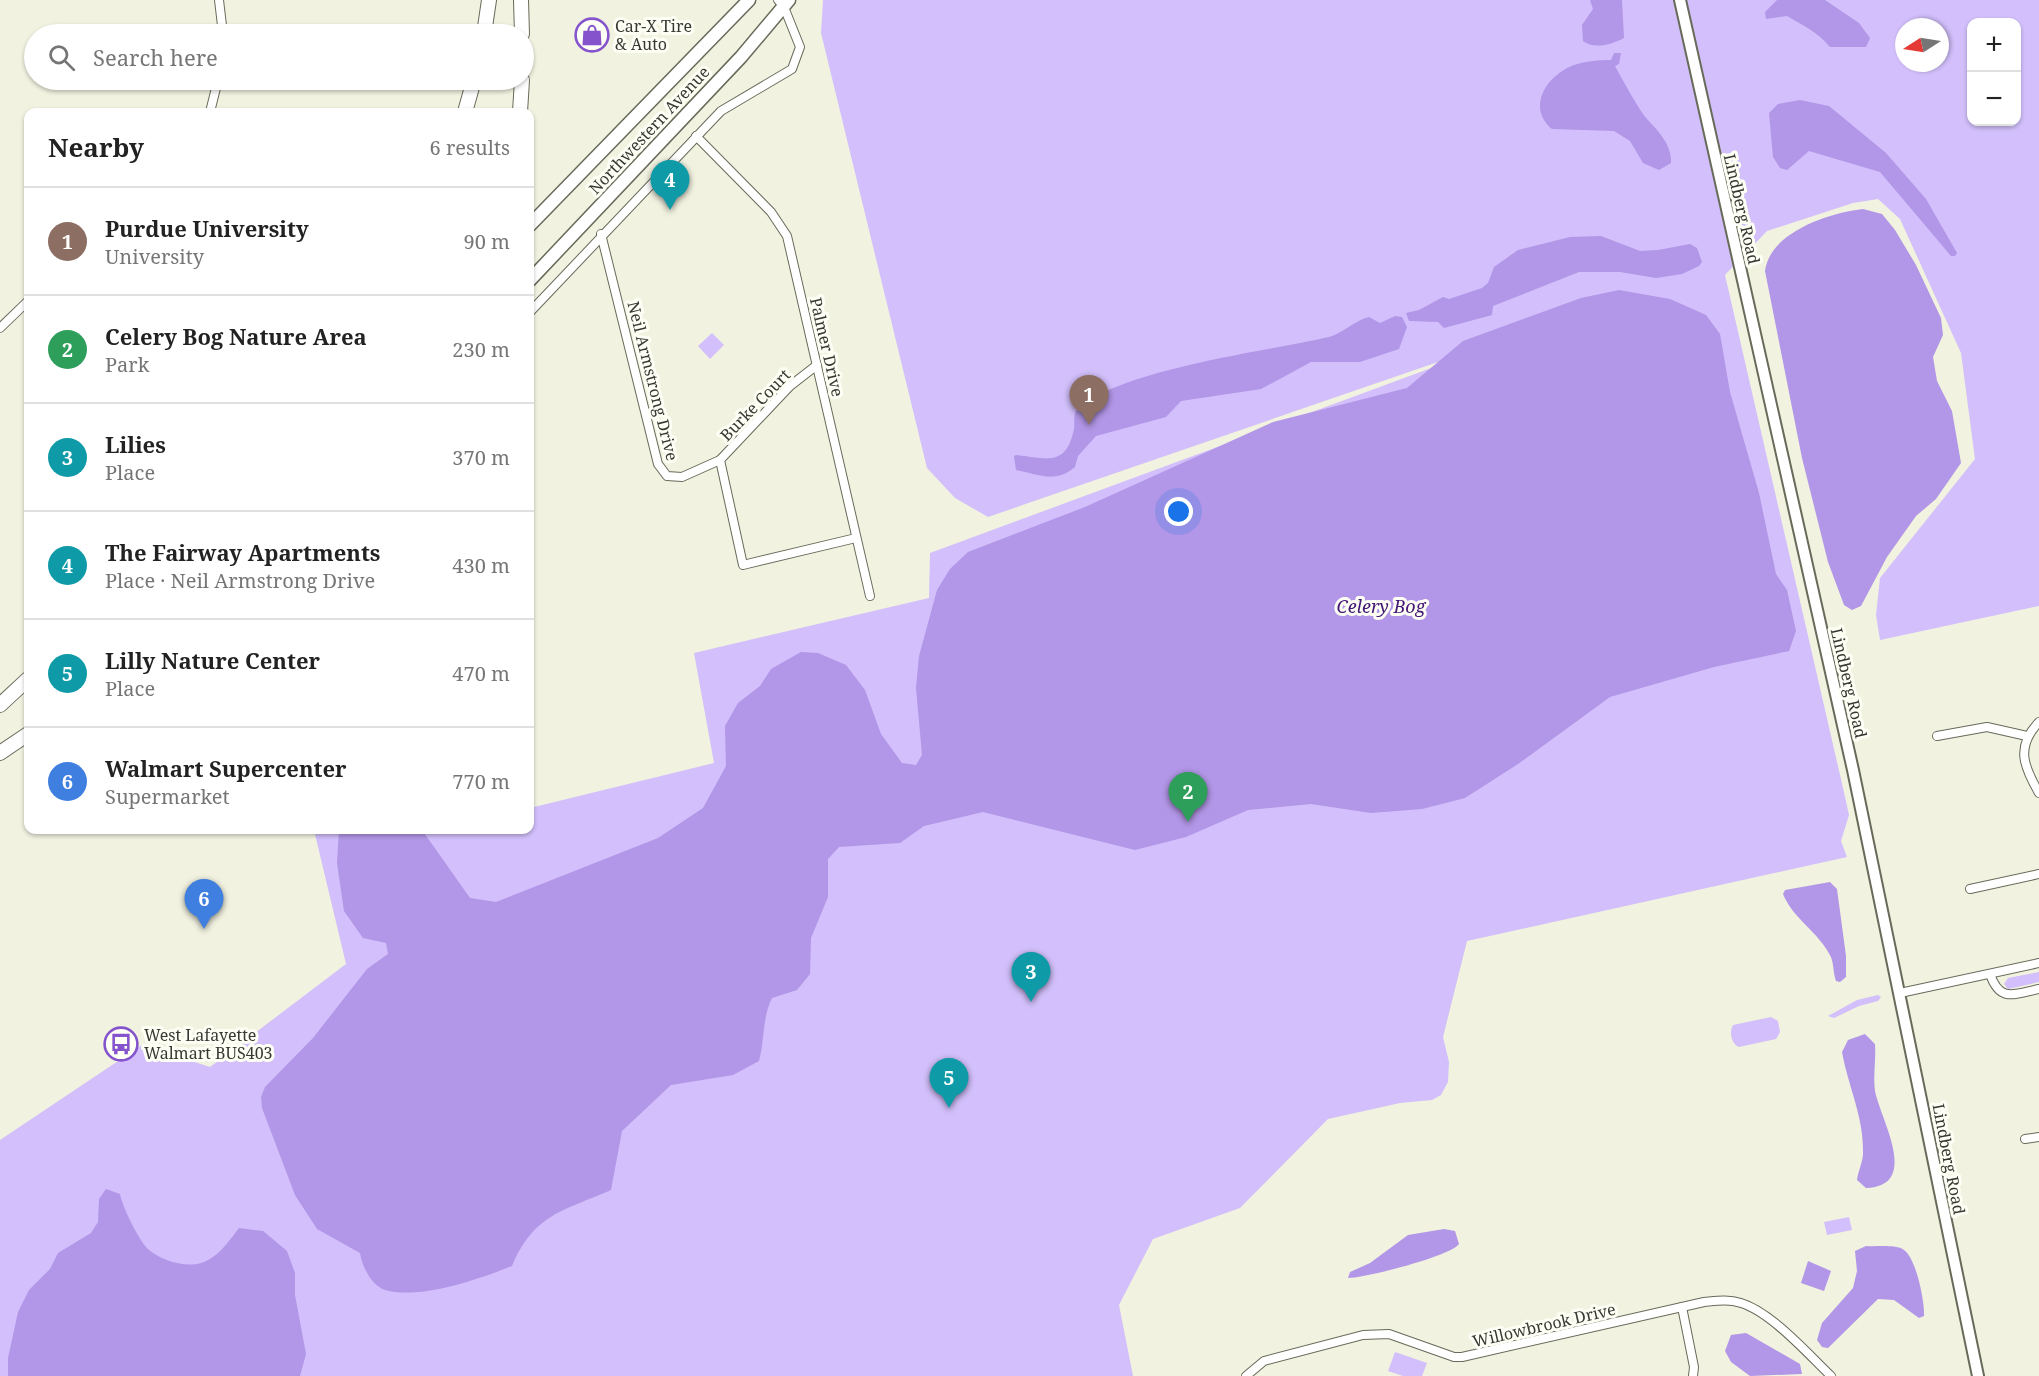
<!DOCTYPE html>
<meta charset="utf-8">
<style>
:root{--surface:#fff;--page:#f2f2f2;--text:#222;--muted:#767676;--line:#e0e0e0;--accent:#0f766e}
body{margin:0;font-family:"Noto Serif",serif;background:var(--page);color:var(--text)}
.controls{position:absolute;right:18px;top:18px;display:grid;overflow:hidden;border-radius:12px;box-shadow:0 2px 4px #0004}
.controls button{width:54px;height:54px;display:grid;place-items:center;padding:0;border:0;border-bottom:2px solid var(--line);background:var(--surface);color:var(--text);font:30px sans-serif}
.compass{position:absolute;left:1895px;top:18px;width:54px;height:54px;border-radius:50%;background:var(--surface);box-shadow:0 2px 4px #0004;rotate:258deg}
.you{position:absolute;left:1179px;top:512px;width:21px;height:21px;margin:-15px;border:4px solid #fff;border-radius:50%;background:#1a73e8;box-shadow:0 0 0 9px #1a73e833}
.badge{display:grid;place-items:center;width:39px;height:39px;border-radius:50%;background:var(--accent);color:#fff;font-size:20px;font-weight:700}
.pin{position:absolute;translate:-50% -50px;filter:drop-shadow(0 2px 3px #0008)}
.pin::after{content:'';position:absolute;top:32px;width:21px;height:18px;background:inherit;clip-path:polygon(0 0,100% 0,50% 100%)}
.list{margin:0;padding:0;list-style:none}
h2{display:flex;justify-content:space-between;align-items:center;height:78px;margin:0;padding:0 24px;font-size:26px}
h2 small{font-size:20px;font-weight:400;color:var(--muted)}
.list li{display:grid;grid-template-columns:39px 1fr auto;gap:18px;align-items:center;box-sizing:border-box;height:108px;padding:0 24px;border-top:2px solid var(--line)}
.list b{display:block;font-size:22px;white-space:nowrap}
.list p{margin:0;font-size:20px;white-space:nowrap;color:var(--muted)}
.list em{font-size:20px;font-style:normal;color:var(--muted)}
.icon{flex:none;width:33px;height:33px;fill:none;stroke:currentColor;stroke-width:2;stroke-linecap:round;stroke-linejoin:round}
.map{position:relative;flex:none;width:2039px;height:1376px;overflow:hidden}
.search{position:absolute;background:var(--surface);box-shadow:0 2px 4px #0004;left:24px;top:24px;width:510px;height:66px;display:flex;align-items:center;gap:15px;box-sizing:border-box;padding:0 21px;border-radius:33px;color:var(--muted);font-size:22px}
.panel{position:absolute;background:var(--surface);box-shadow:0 2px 4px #0004;left:24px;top:108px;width:510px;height:726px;border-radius:12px}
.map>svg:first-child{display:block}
.green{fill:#d2bffb;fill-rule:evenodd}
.water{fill:#b296e7}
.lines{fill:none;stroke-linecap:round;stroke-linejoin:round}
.minor-casing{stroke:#686a5a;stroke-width:10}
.secondary-casing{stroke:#686a5a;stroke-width:14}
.primary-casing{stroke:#686a5a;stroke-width:15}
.trunk-casing{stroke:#686a5a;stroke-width:16}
.minor{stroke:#fff;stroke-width:8}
.secondary{stroke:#fff;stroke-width:10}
.primary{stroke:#fff;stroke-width:12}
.trunk{stroke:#fff;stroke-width:14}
.labels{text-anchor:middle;stroke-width:6;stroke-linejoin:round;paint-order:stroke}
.poi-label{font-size:16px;fill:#373831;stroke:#fefff4;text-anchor:start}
.street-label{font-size:16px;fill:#373831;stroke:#fefff4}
.water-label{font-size:18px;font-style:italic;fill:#431775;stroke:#fefff4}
</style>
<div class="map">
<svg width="2039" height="1376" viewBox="0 0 2039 1376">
<rect width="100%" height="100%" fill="#f1f2e0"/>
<!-- green -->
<g class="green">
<path d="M823,0H2039V606L1880,640L1876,615L1880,578L1975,459L1961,353L1900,219L1878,199L1853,203L1767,231L1725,275L1843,788L1849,815L1841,841L1847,857L1467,941L1443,1037L1449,1062L1448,1082L1441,1095L1432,1100L1400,1103L1328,1119L1240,1208L1153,1239L1119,1305L1133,1376H0V1140L142,1045L210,1067L346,964L314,830H530V808L714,763L694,653L929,598L930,553L1583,312L988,517L955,498L927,468L821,33ZM1972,22H2016V122H1972ZM1904,27H1940V63H1904Z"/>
<polygon points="712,333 724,345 710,359 698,346"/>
<polygon points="2039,972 2039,982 2008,989 2004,984 2008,978"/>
<polygon points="1878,995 1881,997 1878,1001 1859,1006 1834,1018 1828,1016 1857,1000"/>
<path d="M1771,1017L1778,1021L1780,1032L1776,1039L1739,1047C1731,1044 1729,1032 1733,1025Z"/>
<polygon points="1849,1217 1852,1230 1827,1235 1824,1222"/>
<polygon points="1395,1352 1427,1363 1422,1376 1403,1376 1388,1371"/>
</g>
<!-- water -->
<g class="water">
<path d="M1590,0H1622L1624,38C1613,44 1594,50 1583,41L1582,25L1593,9Z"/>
<path d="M1777,0H1825L1859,23L1870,38L1866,47H1830C1818,32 1802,25 1787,16L1766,19L1765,12Z"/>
<path d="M1614,53H1621L1619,64L1615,66C1621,77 1639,110 1647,119C1659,132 1672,145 1671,163L1659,170L1643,163L1630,141L1614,131L1552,129C1526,107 1547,75 1574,65C1586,61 1599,60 1611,60Z"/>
<polygon points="1800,100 1829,106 1886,153 1926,199 1957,253 1955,256 1951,256 1880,172 1809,151 1787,170 1780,168 1773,157 1769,113 1778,104"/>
<path d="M1863,209L1882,214L1895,230L1916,265L1941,318L1943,335L1933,357L1937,381L1952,411L1961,463L1936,499L1916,516L1887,557L1861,606L1852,610L1844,605L1828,562L1802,458L1765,271C1770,232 1829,213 1863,209Z"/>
<polygon points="1601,236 1640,251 1658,250 1690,244 1697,248 1702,262 1699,266 1682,274 1656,278 1620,272 1579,272 1493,306 1492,315 1444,328 1438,322 1409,321 1406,313 1419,310 1443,297 1449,299 1482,288 1488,283 1494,267 1518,250 1570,237"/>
<path d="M1619,290L1670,299L1706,315L1720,334L1730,392L1759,493L1776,574L1787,590L1796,631L1789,651L1714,667L1610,697L1518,764L1465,798L1422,809L1371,813L1311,804L1248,810L1186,837L1135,850L983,812L924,826L900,843L839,847L828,859V897L811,938L810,974L797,990L772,998C762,1018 765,1038 759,1061L733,1075L671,1085L622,1131L611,1190C563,1211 534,1214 512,1266C479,1279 420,1300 385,1290C371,1285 362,1266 360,1253L317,1229L295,1195L262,1108L261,1097L265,1087L313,1038L367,969L388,954L386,943L363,938L344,911L337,863L339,830H422L470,898L496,902L658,838L703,808L726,766L725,726L738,703L760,686L771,669L801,652L818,653L846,665L865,690L881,734L902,763L916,765L922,755L916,688L919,656L937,590L950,569L968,552L1085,507L1273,422L1407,388L1463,341L1581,298Z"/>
<path d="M1395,316L1402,317L1407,327L1399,349L1360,362H1311L1261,389L1181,401L1166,417L1096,436L1078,456L1075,467C1055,484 1038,474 1016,470L1014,456L1016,455C1046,458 1066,468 1074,429C1075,422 1073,418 1076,411C1117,369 1270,351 1329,337C1343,333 1354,321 1369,317L1380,323Z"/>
<path d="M1830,882L1837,889L1846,956V977L1840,982L1836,981C1833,973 1834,965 1831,957C1819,932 1793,919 1783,894L1785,890Z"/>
<path d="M1865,1034L1875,1044C1876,1060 1873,1076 1875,1091C1881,1121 1921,1186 1866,1188L1857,1180C1858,1171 1863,1162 1863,1153C1864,1117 1848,1086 1842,1052L1848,1040Z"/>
<path d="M106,1189L120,1194C122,1206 139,1241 148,1249C160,1260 184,1268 201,1263C218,1258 229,1241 239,1228L263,1231L287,1251L295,1273V1295L306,1354L300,1376H8V1358L18,1312L29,1290L50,1269L58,1253L91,1233L98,1222L99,1199Z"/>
<path d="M1444,1229L1455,1231L1459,1244C1451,1256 1365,1278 1348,1278L1350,1272L1370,1263L1408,1235Z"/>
<path d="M1866,1246C1876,1247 1896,1244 1904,1250C1916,1258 1925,1302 1924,1316L1919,1318L1894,1300L1878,1299L1828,1348L1822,1347L1817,1340L1822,1323L1853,1288L1857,1271L1855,1251Z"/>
<polygon points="1808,1261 1831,1271 1824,1291 1801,1283"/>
<polygon points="1746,1333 1800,1364 1802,1374 1750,1376 1731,1362 1725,1351 1731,1335"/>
</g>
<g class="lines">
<defs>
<g id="minor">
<polyline points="219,0 223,34"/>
<polyline points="210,112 218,80"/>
<polyline points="696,136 771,212 787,236 870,596"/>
<polyline points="601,234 658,464 667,476 682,477 720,460"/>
<polyline points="530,312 721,111 792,69 800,47 784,7 778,0"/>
<polyline points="0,328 28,301"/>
<polyline points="817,365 790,386 720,460 743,565 856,538"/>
<path d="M2039,722C2015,747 2024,767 2039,793"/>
<polyline points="1937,736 1987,727 2027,736"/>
<polyline points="1970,889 2039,874"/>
<path d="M1990,974C2000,1003 2014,994 2039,989"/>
<polyline points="1900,993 2039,963"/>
<polyline points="2025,1139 2039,1137"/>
<polyline points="1682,1307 1694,1367 1693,1376"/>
<path d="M1246,1376L1264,1361L1363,1335L1389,1334L1454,1357H1462L1704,1302C1716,1301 1728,1299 1741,1303C1771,1312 1808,1354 1831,1376"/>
</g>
<polyline id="secondary" points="1680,0 1853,770 1978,1376"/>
<g id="primary">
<polyline points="530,225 749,0"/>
<polyline points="530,280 741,57 789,0"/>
</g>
<g id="trunk">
<polyline points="521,0 522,34"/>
<polyline points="484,34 489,0"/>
<polyline points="465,112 474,80"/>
<polyline points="520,112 522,80"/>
<polyline points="0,705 28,679"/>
<polyline points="0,753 28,734"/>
</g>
</defs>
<!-- minor casing -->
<use href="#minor" class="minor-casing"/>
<!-- secondary casing -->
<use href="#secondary" class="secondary-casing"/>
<!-- primary casing -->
<use href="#primary" class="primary-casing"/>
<!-- trunk casing -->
<use href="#trunk" class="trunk-casing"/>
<!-- minor -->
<use href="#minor" class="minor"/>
<!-- secondary -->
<use href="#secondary" class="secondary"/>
<!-- primary -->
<use href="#primary" class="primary"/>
<!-- trunk -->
<use href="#trunk" class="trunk"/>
</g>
<!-- icons -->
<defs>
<symbol id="shop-ring" viewBox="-11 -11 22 22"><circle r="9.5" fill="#fefff4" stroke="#8554cd" stroke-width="1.5"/><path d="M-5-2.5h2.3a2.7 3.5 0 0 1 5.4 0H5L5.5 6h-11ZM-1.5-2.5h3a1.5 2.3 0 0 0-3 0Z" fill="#8554cd"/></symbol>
<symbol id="bus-ring" viewBox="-11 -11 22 22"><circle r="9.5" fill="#fefff4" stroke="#8554cd" stroke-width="1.5"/><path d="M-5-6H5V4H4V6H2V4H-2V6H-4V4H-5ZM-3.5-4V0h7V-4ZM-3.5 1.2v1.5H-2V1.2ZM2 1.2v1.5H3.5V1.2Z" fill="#8554cd"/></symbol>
</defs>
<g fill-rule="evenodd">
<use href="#shop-ring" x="573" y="16" width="38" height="38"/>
<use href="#bus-ring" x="102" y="1025" width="38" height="38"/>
</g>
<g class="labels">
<!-- poi labels -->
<g class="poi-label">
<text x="615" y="32">Car-X Tire<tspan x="615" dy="18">&amp; Auto</tspan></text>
<text x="144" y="1041">West Lafayette<tspan x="144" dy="18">Walmart BUS403</tspan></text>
</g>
<!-- street labels -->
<g class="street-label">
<text transform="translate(649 130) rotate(-47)" y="6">Northwestern Avenue</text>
<text transform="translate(1742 209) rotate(77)" y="6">Lindberg Road</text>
<text transform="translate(827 347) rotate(77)" y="6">Palmer Drive</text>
<text transform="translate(653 381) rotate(76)" y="6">Neil Armstrong Drive</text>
<text transform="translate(755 405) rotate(-46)" y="6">Burke Court</text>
<text transform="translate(1849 683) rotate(77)" y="6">Lindberg Road</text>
<text transform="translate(1949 1159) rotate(79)" y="6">Lindberg Road</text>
<text transform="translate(1544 1325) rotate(-13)" y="6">Willowbrook Drive</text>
</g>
<!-- water labels -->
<g class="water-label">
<text x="1381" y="613">Celery Bog</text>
</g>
</g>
</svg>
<div class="controls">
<button>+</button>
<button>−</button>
</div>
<svg class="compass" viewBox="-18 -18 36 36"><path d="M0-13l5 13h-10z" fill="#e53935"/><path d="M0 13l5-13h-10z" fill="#767676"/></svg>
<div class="you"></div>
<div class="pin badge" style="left:1089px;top:425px;background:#8d6e63">1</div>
<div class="pin badge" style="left:1188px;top:822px;background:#2e9e5b">2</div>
<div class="pin badge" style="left:1031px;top:1002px;background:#0f9aa8">3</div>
<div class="pin badge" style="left:670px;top:210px;background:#0f9aa8">4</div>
<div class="pin badge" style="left:949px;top:1108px;background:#0f9aa8">5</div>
<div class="pin badge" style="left:204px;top:929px;background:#3f7fe0">6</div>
<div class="search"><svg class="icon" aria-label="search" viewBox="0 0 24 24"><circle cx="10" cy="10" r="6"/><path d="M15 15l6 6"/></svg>Search here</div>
<section class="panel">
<h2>Nearby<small>6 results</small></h2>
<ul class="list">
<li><span class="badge" style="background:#8d6e63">1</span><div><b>Purdue University</b><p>University</p></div><em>90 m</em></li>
<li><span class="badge" style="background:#2e9e5b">2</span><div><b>Celery Bog Nature Area</b><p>Park</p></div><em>230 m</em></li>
<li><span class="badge" style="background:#0f9aa8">3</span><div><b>Lilies</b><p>Place</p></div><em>370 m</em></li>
<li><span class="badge" style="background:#0f9aa8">4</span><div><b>The Fairway Apartments</b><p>Place · Neil Armstrong Drive</p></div><em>430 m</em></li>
<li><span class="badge" style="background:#0f9aa8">5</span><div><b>Lilly Nature Center</b><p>Place</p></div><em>470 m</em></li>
<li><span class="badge" style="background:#3f7fe0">6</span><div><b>Walmart Supercenter</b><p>Supermarket</p></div><em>770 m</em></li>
</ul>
</section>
</div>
